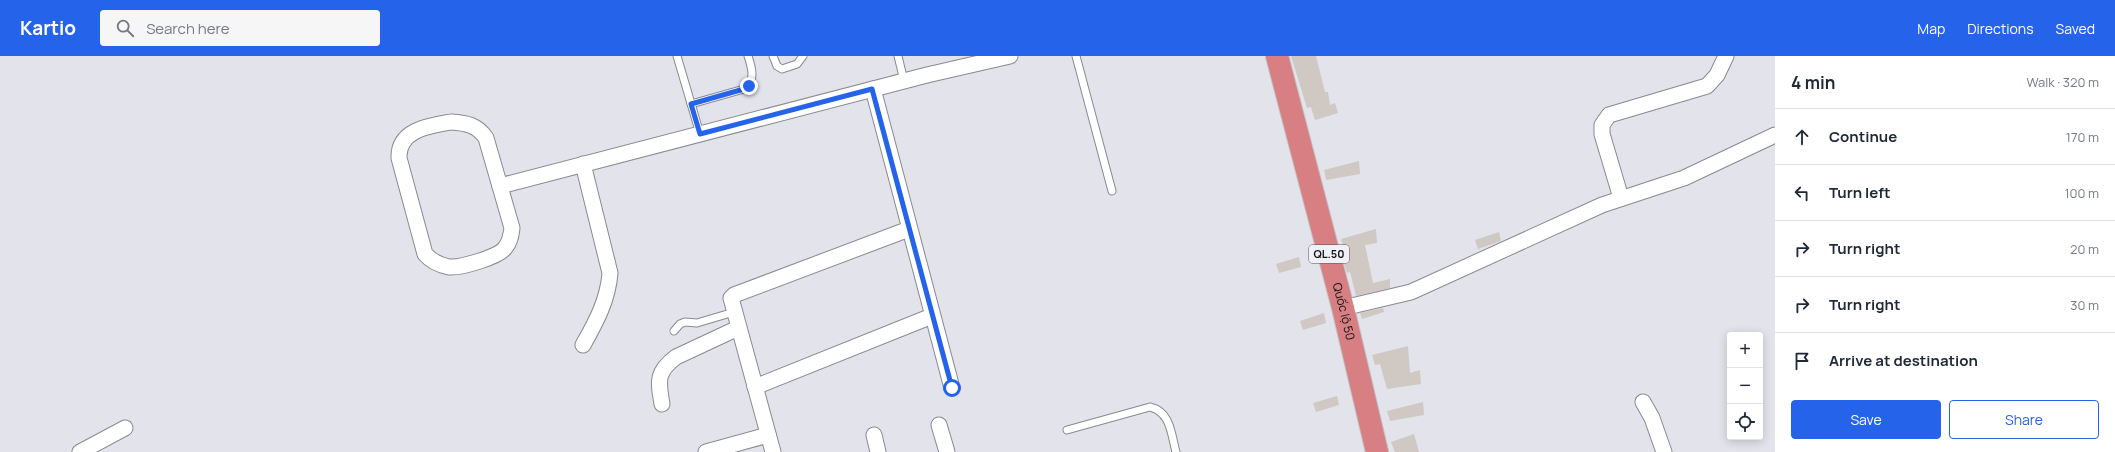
<!DOCTYPE html>
<meta charset="utf-8">
<style>
:root{--surface:#fff;--page:#f6f6f7;--text:#1f2937;--muted:#747a83;--line:#e0e1e3;--accent:#2563eb}
body{margin:0;font-family:Manrope,sans-serif;background:var(--page);color:var(--text)}
.controls{position:absolute;right:12px;bottom:12px;display:grid;overflow:hidden;border-radius:4px;box-shadow:0 2px 10px #0003}
.controls button{width:36px;height:36px;display:grid;place-items:center;padding:0;border:0;border-bottom:1px solid var(--line);background:var(--surface);color:var(--text);font:20px sans-serif}
.stop{position:absolute;width:12px;height:12px;margin:-9px;border:3px solid #2563eb;border-radius:50%;background:#fff}
.stop.end{background:#2563eb;border-color:#fff;box-shadow:0 1px 4px #0008}
.list{margin:0;padding:0;list-style:none}
h2{display:flex;justify-content:space-between;align-items:center;height:52px;margin:0;padding:0 16px;font-size:17px}
h2 small{font-size:13px;font-weight:400;color:var(--muted)}
.list li{display:grid;grid-template-columns:26px 1fr auto;gap:12px;align-items:center;box-sizing:border-box;height:56px;padding:0 16px;border-top:1px solid var(--line)}
.list b{display:block;font-size:15px;white-space:nowrap}
.list em{font-size:13px;font-style:normal;color:var(--muted)}
.actions{display:flex;gap:8px;padding:12px 16px}
.actions a{flex:1;padding:9px 0;border:1px solid var(--accent);border-radius:4px;text-align:center;font-size:14px;color:var(--accent)}
.actions .main{background:var(--accent);color:#fff}
.icon{flex:none;width:22px;height:22px;fill:none;stroke:currentColor;stroke-width:2;stroke-linecap:round;stroke-linejoin:round}
.map{position:relative;flex:none;width:1775px;height:396px;overflow:hidden}
header{display:flex;align-items:center;gap:24px;box-sizing:border-box;height:56px;padding:0 20px;background:var(--accent);color:#fff}
header strong{font-size:19px}
nav{display:flex;gap:22px;margin-inline-start:auto;font-size:14px}
.search{width:280px;height:36px;background:var(--page);display:flex;align-items:center;gap:10px;box-sizing:border-box;padding:0 14px;border-radius:4px;color:var(--muted);font-size:15px}
main{display:flex}
aside{flex:1;background:var(--surface)}
.map>svg:first-child{display:block}
.building{fill:#d0c8c3}
.lines{fill:none;stroke-linecap:round;stroke-linejoin:round}
.lane-casing{stroke:#898991;stroke-width:9}
.street-casing{stroke:#898991;stroke-width:17}
.highway-casing{stroke:#c2c1c2;stroke-width:24}
.lane{stroke:#fff;stroke-width:7}
.street{stroke:#fff;stroke-width:15}
.highway{stroke:#d77f83;stroke-width:22}
.route{stroke:#2563eb;stroke-width:5}
.labels{text-anchor:middle;stroke-width:4;stroke-linejoin:round;paint-order:stroke}
.shield{fill:#f0f0f8;stroke:#555559;stroke-width:1}
.shield-label{font-size:11px;font-weight:bold;fill:#131215}
.street-label{font-size:12px;fill:#131215;stroke:#f0f0f8}
</style>
<header>
<strong>Kartio</strong>
<div class="search"><svg class="icon" aria-label="search" viewBox="0 0 24 24"><circle cx="10" cy="10" r="6"/><path d="M15 15l6 6"/></svg>Search here</div>
<nav><a>Map</a><a>Directions</a><a>Saved</a></nav>
</header>
<main>
<div class="map">
<svg width="1775" height="396" viewBox="0 0 1775 396">
<rect width="100%" height="100%" fill="#e3e3eb"/>
<!-- building -->
<g class="building">
<polygon points="1291,0 1316,0 1325,36 1328,36 1330,49 1335,47 1338,57 1315,64 1311,51 1307,52"/>
<polygon points="1359,105 1360,118 1326,124 1324,114"/>
<polygon points="1376,173 1377,187 1365,189 1373,227 1390,223 1390,232 1356,240 1350,216 1347,217 1345,210 1344,208 1348,207 1341,183"/>
<polygon points="1499,176 1501,185 1478,193 1475,184"/>
<polygon points="1299,201 1301,211 1279,217 1276,208"/>
<polygon points="1383,252 1384,256 1362,263 1360,257"/>
<polygon points="1324,257 1326,267 1303,274 1300,265"/>
<polygon points="1408,290 1410,317 1420,314 1421,328 1387,333 1380,308 1375,309 1372,299"/>
<polygon points="1337,340 1339,349 1316,356 1313,347"/>
<polygon points="1423,346 1424,359 1390,365 1387,355"/>
<polygon points="1414,378 1419,396 1395,396 1391,386"/>
</g>
<g class="lines">
<defs>
<g id="lane">
<polyline points="677,0 700,78"/>
<polyline points="773,0 777,10 782,13 797,8 803,0"/>
<polyline points="898,0 904,25"/>
<polyline points="1076,0 1112,135"/>
<path d="M691,48L744,33C756,25 752,12 748,0"/>
<polyline points="674,275 680,268 685,266 697,267 734,256"/>
<path d="M1067,374L1150,351C1171,356 1171,378 1176,396"/>
</g>
<g id="street">
<polyline points="873,33 952,332"/>
<path d="M451,66C467,67 477,69 486,82L512,172C511,180 510,186 505,192C498,201 461,212 449,211C440,209 431,205 425,198L399,102C398,74 428,70 451,66Z"/>
<path d="M583,108L610,217C608,244 596,266 583,289"/>
<polyline points="500,130 927,19 1010,0"/>
<polyline points="1621,142 1602,78 1602,69 1609,59 1707,30 1717,19 1726,0"/>
<polyline points="1343,252 1411,236 1602,149 1684,122 1775,79"/>
<polyline points="755,331 932,260"/>
<polyline points="1643,346 1652,362 1664,396"/>
<path d="M662,348C658,325 656,316 676,301L738,272"/>
<polyline points="939,369 947,396"/>
<polyline points="874,379 878,396"/>
<polyline points="80,396 125,372"/>
<polyline points="706,396 768,379"/>
<polyline points="773,396 731,242 734,239 909,173"/>
</g>
<g id="highway">
<path id="s1" d="M1277,0L1343,252L1377,396"/>
</g>
</defs>
<!-- lane casing -->
<use href="#lane" class="lane-casing"/>
<!-- street casing -->
<use href="#street" class="street-casing"/>
<!-- highway casing -->
<use href="#highway" class="highway-casing"/>
<!-- lane -->
<use href="#lane" class="lane"/>
<!-- street -->
<use href="#street" class="street"/>
<!-- highway -->
<use href="#highway" class="highway"/>
</g>
<g class="lines">
<!-- route -->
<polyline class="route" points="749,30 744,33 691,48 700,78 872,33 952,332"/>
</g>
<g class="labels">
<!-- shield labels -->
<rect class="shield" x="1309" y="189" width="40" height="18" rx="3"/>
<g class="shield-label">
<text x="1329" y="202">QL.50</text>
</g>
<!-- street labels -->
<g class="street-label">
<text dy="4" stroke="none"><textPath href="#s1" startOffset="264">Quốc lộ 50</textPath></text>
</g>
</g>
</svg>
<div class="controls">
<button>+</button>
<button>−</button>
<button><svg class="icon" aria-label="locate" viewBox="0 0 24 24"><circle cx="12" cy="12" r="6"/><path d="M12 2v4M12 18v4M2 12h4M18 12h4"/></svg></button>
</div>
<div class="stop" style="left:952px;top:332px"></div>
<div class="stop end" style="left:749px;top:30px"></div>
</div>
<aside>
<h2>4 min<small>Walk · 320 m</small></h2>
<ul class="list">
<li><svg class="icon" aria-label="ahead" viewBox="0 0 24 24"><path d="M12 20V5M6 11l6-6 6 6"/></svg><div><b>Continue</b></div><em>170 m</em></li>
<li><svg class="icon" aria-label="left" viewBox="0 0 24 24"><path d="M17 20v-9H6M10 6l-5 5 5 5"/></svg><div><b>Turn left</b></div><em>100 m</em></li>
<li><svg class="icon" aria-label="right" viewBox="0 0 24 24"><path d="M7 20v-9h11M14 6l5 5-5 5"/></svg><div><b>Turn right</b></div><em>20 m</em></li>
<li><svg class="icon" aria-label="right" viewBox="0 0 24 24"><path d="M7 20v-9h11M14 6l5 5-5 5"/></svg><div><b>Turn right</b></div><em>30 m</em></li>
<li><svg class="icon" aria-label="arrive" viewBox="0 0 24 24"><path d="M6 21V4h12l-3 4 3 4H6"/></svg><div><b>Arrive at destination</b></div></li>
</ul>
<div class="actions"><a class="main">Save</a><a>Share</a></div>
</aside>
</main>
